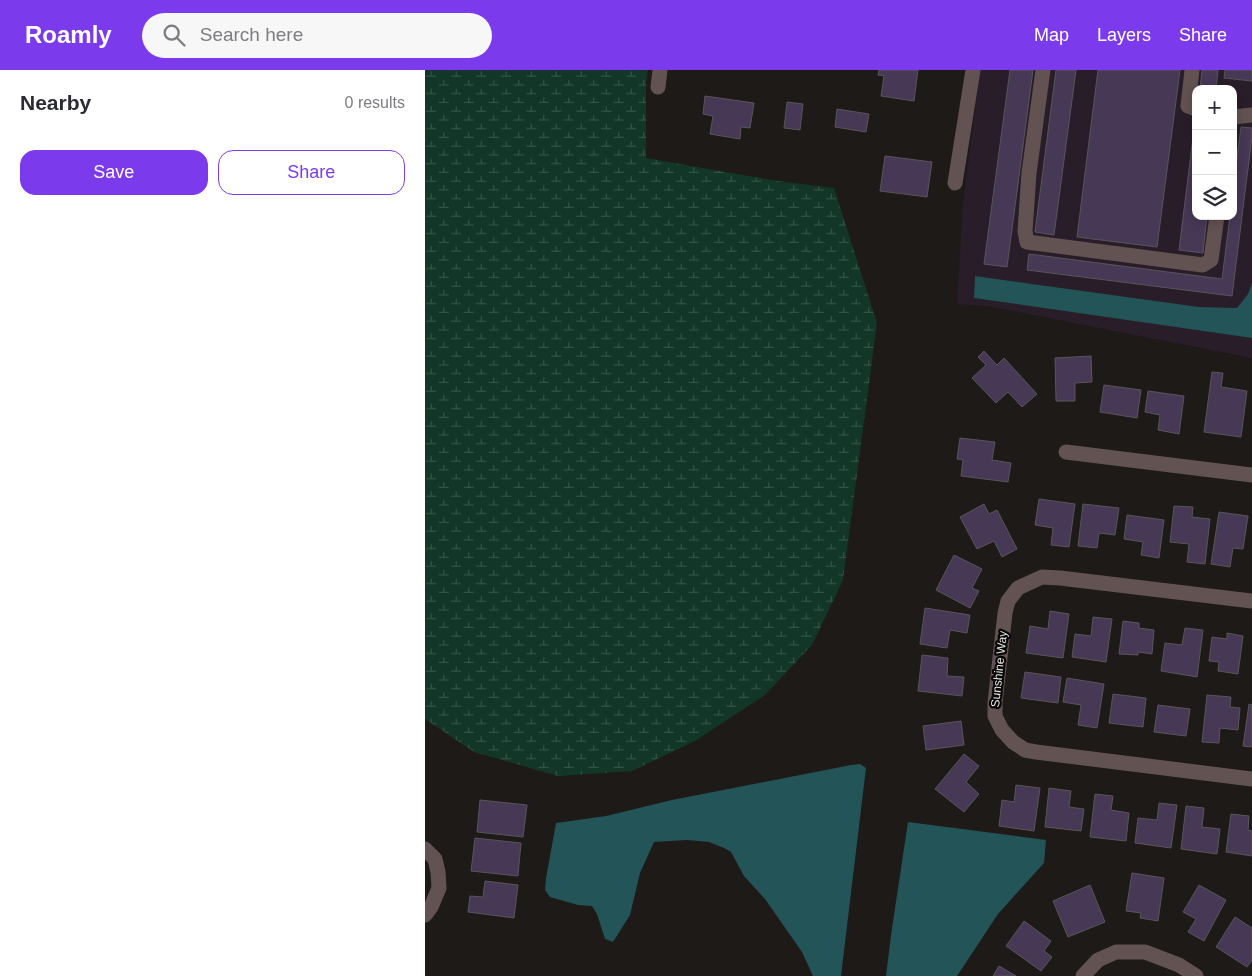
<!DOCTYPE html>
<meta charset="utf-8">
<style>
:root{--surface:#fff;--page:#f7f7f7;--text:#2b2b33;--muted:#7c7c81;--line:#e1e1e2;--accent:#7c3aed}
body{margin:0;font-family:Helvetica,sans-serif;background:var(--page);color:var(--text)}
.controls{position:absolute;right:15px;top:15px;display:grid;overflow:hidden;border-radius:10px;box-shadow:0 2px 12px #0003}
.controls button{width:45px;height:45px;display:grid;place-items:center;padding:0;border:0;border-bottom:1px solid var(--line);background:var(--surface);color:var(--text);font:25px sans-serif}
.list{margin:0;padding:0;list-style:none}
h2{display:flex;justify-content:space-between;align-items:center;height:65px;margin:0;padding:0 20px;font-size:21px}
h2 small{font-size:16px;font-weight:400;color:var(--muted)}
.actions{display:flex;gap:10px;padding:15px 20px}
.actions a{flex:1;padding:11px 0;border:1px solid var(--accent);border-radius:15px;text-align:center;font-size:18px;color:var(--accent)}
.actions .main{background:var(--accent);color:#fff}
.icon{flex:none;width:28px;height:28px;fill:none;stroke:currentColor;stroke-width:2;stroke-linecap:round;stroke-linejoin:round}
.map{position:relative;flex:none;width:827px;height:906px;overflow:hidden}
header{display:flex;align-items:center;gap:30px;box-sizing:border-box;height:70px;padding:0 25px;background:var(--accent);color:#fff}
header strong{font-size:24px}
nav{display:flex;gap:28px;margin-inline-start:auto;font-size:18px}
.search{width:350px;height:45px;background:var(--page);display:flex;align-items:center;gap:12px;box-sizing:border-box;padding:0 18px;border-radius:28px;color:var(--muted);font-size:19px}
main{display:flex}
aside{flex:1;background:var(--surface)}
.map>svg:first-child{display:block}
.commercial{fill:#2a1d2a;fill-rule:evenodd}
.wetland{fill:url(#wetland-marsh)}
.water{fill:#235458}
.building{fill:#473856;stroke:#58565a}
.lines{fill:none;stroke-linecap:round;stroke-linejoin:round}
.minor{stroke:#635252;stroke-width:15}
.labels{text-anchor:middle;stroke-width:4.5;stroke-linejoin:round;paint-order:stroke}
.street-label{font-size:12px;fill:#e9e7e5;stroke:#070605}
</style>
<header>
<strong>Roamly</strong>
<div class="search"><svg class="icon" aria-label="search" viewBox="0 0 24 24"><circle cx="10" cy="10" r="6"/><path d="M15 15l6 6"/></svg>Search here</div>
<nav><a>Map</a><a>Layers</a><a>Share</a></nav>
</header>
<main>
<aside>
<h2>Nearby<small>0 results</small></h2>
<ul class="list">
</ul>
<div class="actions"><a class="main">Save</a><a>Share</a></div>
</aside>
<div class="map">
<svg width="827" height="906" viewBox="0 0 827 906">
<defs>
<pattern id="wetland-marsh" width="20" height="14" patternUnits="userSpaceOnUse" patternTransform="scale(1.25)"><rect width="20" height="14" fill="#123627"/><path d="M1 5h8M5 5V1M11 12h8M15 12V8" fill="none" stroke="#345346"/></pattern>
</defs>
<rect width="100%" height="100%" fill="#1d1a18"/>
<!-- commercial -->
<path class="commercial" d="M555,0H827V213L823,224L812,238L774,237L550,206L549,228L827,268V288L563,236L532,234L538,135ZM771,19H808V146H771Z"/>
<!-- wetland -->
<polygon class="wetland" points="0,0 223,0 221,12 221,88 352,111 409,118 452,253 418,510 387,575 340,625 270,671 207,701 133,706 49,682 0,649"/>
<!-- water -->
<g class="water">
<polygon points="550,206 774,237 812,238 823,224 827,213 827,268 549,228"/>
<polygon points="435,694 441,698 416,906 388,906 377,882 340,829 319,806 306,782 299,778 284,772 262,770 229,772 215,803 205,845 188,872 180,869 172,844 167,836 153,835 125,827 120,820 121,808 131,753 181,746 247,730 426,695"/>
<polygon points="483,752 621,770 619,793 573,844 532,906 461,906 466,865"/>
</g>
<!-- building -->
<g class="building">
<polygon points="454,0 493,0 489,31 456,26 459,6 453,5"/>
<polygon points="585,0 608,0 582,197 559,194"/>
<polygon points="631,0 651,0 629,165 610,162"/>
<polygon points="673,0 755,0 732,177 652,167"/>
<polygon points="777,0 793,0 791,19 775,19"/>
<polygon points="800,0 827,0 827,11 799,8"/>
<polygon points="280,26 329,33 325,58 316,57 315,69 285,64 288,46 278,44"/>
<polygon points="362,32 378,34 375,60 359,58"/>
<polygon points="412,39 444,44 441,62 410,57"/>
<polygon points="770,51 771,146 782,146 778,183 754,180"/>
<polygon points="816,57 827,58 827,67 807,226 602,200 604,184 797,209 805,146 808,146 808,118"/>
<polygon points="460,86 507,92 502,127 455,121"/>
<polygon points="559,281 572,295 579,288 612,324 597,337 583,322 571,333 547,308 561,295 553,287"/>
<polygon points="666,286 667,312 650,313 650,331 631,331 630,288"/>
<polygon points="787,302 798,303 796,317 822,321 816,367 779,362"/>
<polygon points="679,315 716,320 712,348 675,342"/>
<polygon points="723,321 759,326 754,364 733,360 735,345 720,342"/>
<polygon points="535,368 570,372 567,390 586,393 583,412 536,406 538,390 532,389"/>
<polygon points="614,429 650,434 644,477 626,475 628,458 610,455"/>
<polygon points="559,434 564,444 572,440 592,479 577,487 569,471 552,479 535,447"/>
<polygon points="658,434 694,438 690,465 674,463 672,478 653,476"/>
<polygon points="749,436 768,437 767,447 785,449 780,494 762,492 764,474 745,472"/>
<polygon points="794,442 823,446 818,479 808,478 805,497 786,494"/>
<polygon points="702,445 739,450 734,488 716,485 718,472 699,469"/>
<polygon points="529,485 557,499 547,518 554,521 545,538 511,520"/>
<polygon points="500,538 545,545 542,563 525,560 522,578 495,574"/>
<polygon points="625,541 644,544 638,588 601,583 605,556 623,559"/>
<polygon points="668,547 687,549 681,592 647,587 650,564 666,566"/>
<polygon points="698,551 714,553 714,558 729,560 727,584 713,582 713,585 694,584"/>
<polygon points="760,558 778,560 772,607 736,601 740,573 757,575"/>
<polygon points="802,563 818,566 813,604 793,601 794,592 784,591 787,567 802,569"/>
<polygon points="497,585 523,588 522,606 539,607 537,626 493,621"/>
<polygon points="600,602 636,607 633,633 596,628"/>
<polygon points="642,608 679,614 672,658 653,655 656,635 638,632"/>
<polygon points="688,624 721,628 718,657 684,653"/>
<polygon points="782,625 806,627 805,637 815,638 813,660 795,658 794,673 777,672"/>
<polygon points="824,634 827,635 827,677 818,676"/>
<polygon points="733,635 765,639 761,666 729,662"/>
<polygon points="536,651 539,675 501,680 498,656"/>
<polygon points="539,684 554,696 541,712 554,724 539,742 510,719"/>
<polygon points="591,715 615,718 609,761 574,756 577,730 589,732"/>
<polygon points="624,718 646,721 644,737 659,739 656,761 620,757"/>
<polygon points="670,724 688,726 686,740 704,743 701,771 665,767"/>
<polygon points="55,730 102,735 98,767 52,762"/>
<polygon points="734,733 752,735 746,778 710,773 713,748 732,750"/>
<polygon points="761,736 779,738 777,757 795,759 792,784 756,779"/>
<polygon points="806,744 824,746 823,760 827,761 827,786 801,782"/>
<polygon points="50,768 96,773 93,806 46,801"/>
<polygon points="707,803 739,808 733,851 715,848 716,843 701,841"/>
<polygon points="60,811 93,815 89,848 43,842 45,826 58,827"/>
<polygon points="665,815 680,852 643,867 628,831"/>
<polygon points="774,815 801,830 779,871 763,862 771,849 758,842"/>
<polygon points="810,847 827,858 827,890 822,897 791,877"/>
<polygon points="599,851 626,871 619,881 627,887 616,901 581,876"/>
<polygon points="574,896 591,906 568,906"/>
</g>
<g class="lines">
<!-- minor -->
<g class="minor">
<polyline points="618,0 604,103 600,161 602,172 778,195 786,190 792,146"/>
<polyline points="767,0 763,36 771,39"/>
<polyline points="233,17 235,0"/>
<polyline points="808,47 827,45"/>
<polyline points="530,113 548,0"/>
<polyline points="641,382 827,405"/>
<polyline points="827,531 635,508 617,507 593,518 583,531 580,543 570,633 570,646 577,660 588,672 600,680 611,682 827,709"/>
<polyline points="0,779 10,789 13,802 14,818 6,837 0,845"/>
<polyline points="658,906 673,890 691,882 720,882 754,895 771,906"/>
</g>
</g>
<g class="labels">
<!-- street labels -->
<g class="street-label">
<text transform="translate(574 599) rotate(-84)" y="4">Sunshine Way</text>
</g>
</g>
</svg>
<div class="controls">
<button>+</button>
<button>−</button>
<button><svg class="icon" aria-label="layers" viewBox="0 0 24 24"><path d="M12 4l9 5-9 5-9-5zM3 14l9 5 9-5"/></svg></button>
</div>
</div>
</main>
